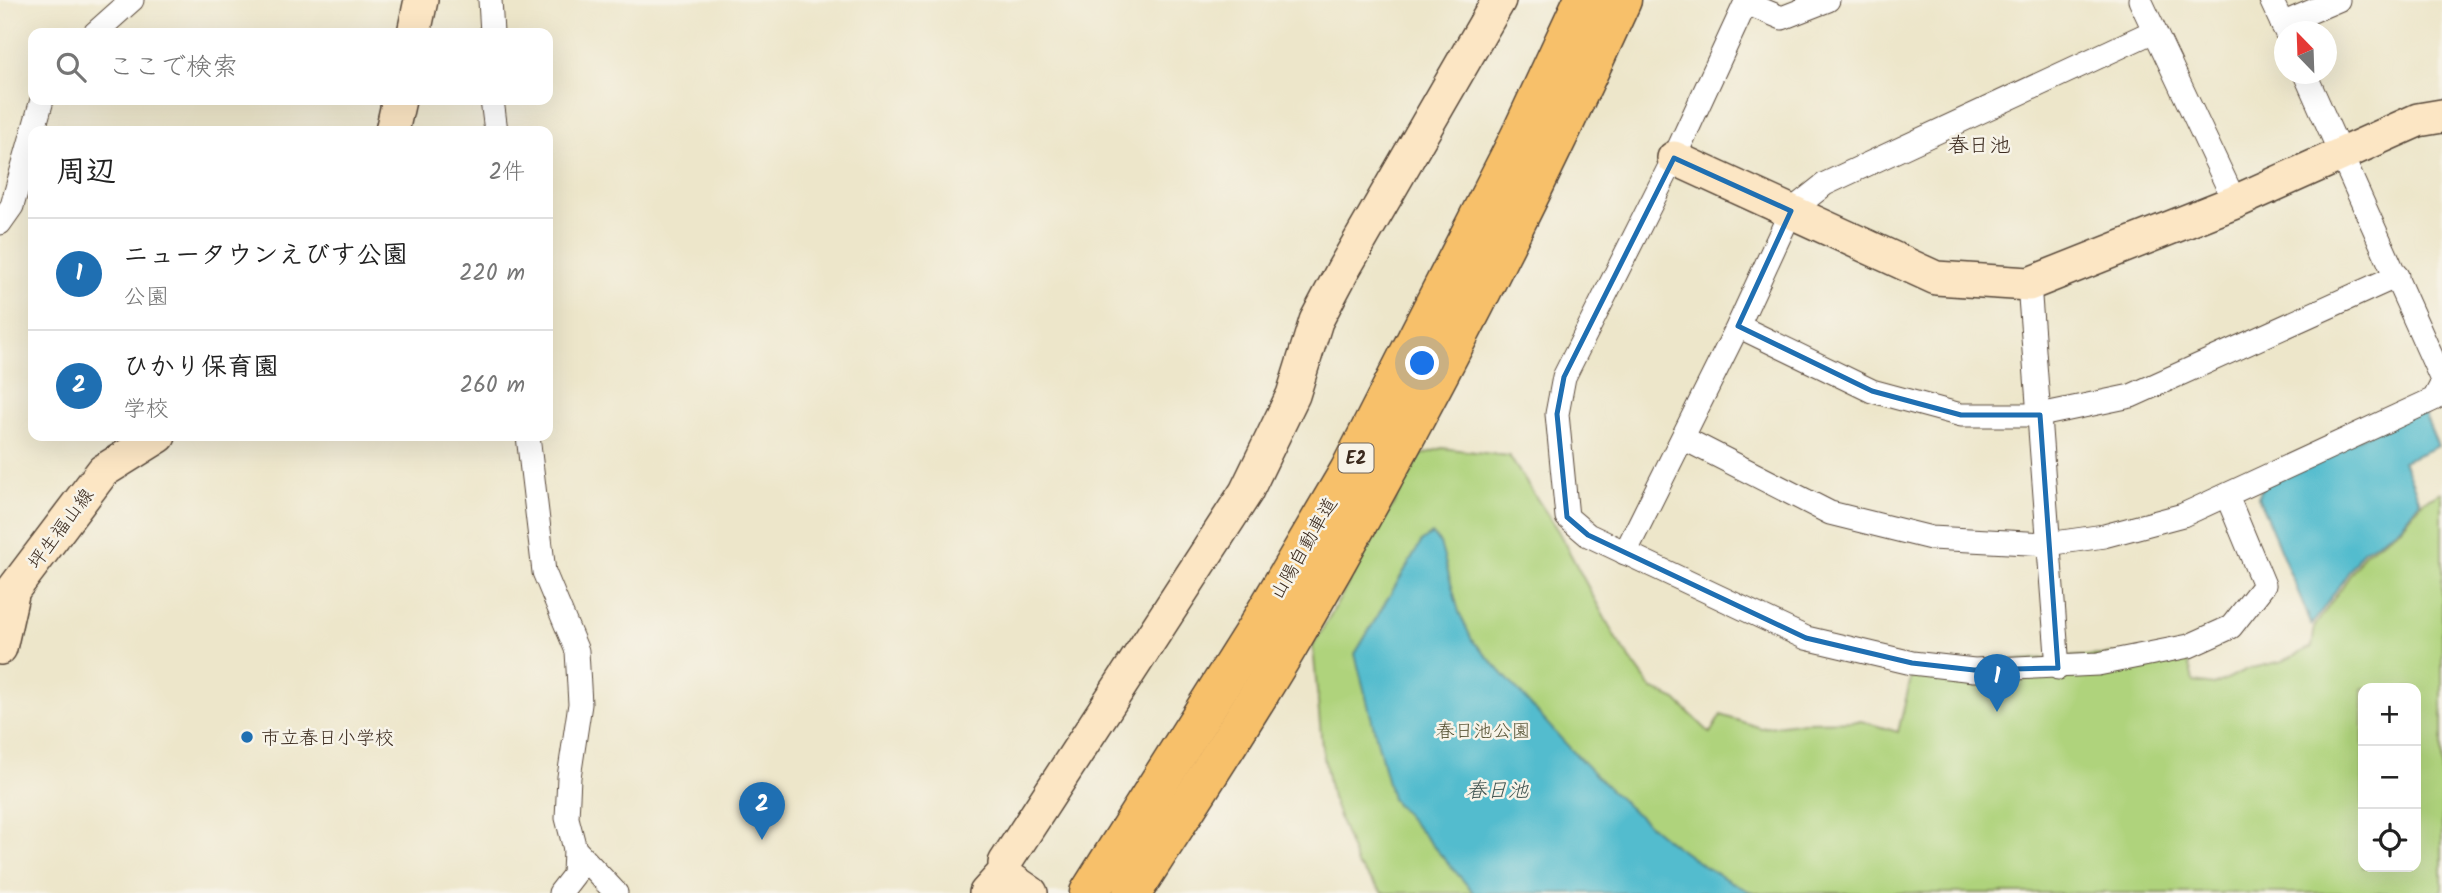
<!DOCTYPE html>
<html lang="ja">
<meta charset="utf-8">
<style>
:root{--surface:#fff;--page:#f6f6f6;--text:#222;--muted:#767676;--line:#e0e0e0;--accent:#1f6fb2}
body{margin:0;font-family:Kalam,"Klee One",sans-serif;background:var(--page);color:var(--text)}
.controls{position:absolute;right:21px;bottom:21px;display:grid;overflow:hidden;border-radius:14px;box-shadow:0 7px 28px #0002}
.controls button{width:63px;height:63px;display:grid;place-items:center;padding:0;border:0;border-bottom:2px solid var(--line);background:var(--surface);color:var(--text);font:35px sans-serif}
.compass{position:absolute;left:2274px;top:21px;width:63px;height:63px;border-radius:50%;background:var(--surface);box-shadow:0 7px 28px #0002;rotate:337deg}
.you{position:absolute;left:1423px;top:364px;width:24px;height:24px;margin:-18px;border:5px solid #fff;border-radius:50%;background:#1a73e8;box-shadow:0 0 0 10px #1a73e833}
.badge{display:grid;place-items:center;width:46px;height:46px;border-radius:50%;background:var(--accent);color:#fff;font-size:23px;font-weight:700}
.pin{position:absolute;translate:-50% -58px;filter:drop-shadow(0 2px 4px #0008)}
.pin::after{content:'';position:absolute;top:37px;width:24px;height:21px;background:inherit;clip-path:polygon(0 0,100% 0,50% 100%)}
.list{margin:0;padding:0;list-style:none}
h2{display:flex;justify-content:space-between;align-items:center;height:91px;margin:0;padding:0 28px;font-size:30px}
h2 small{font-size:23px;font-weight:400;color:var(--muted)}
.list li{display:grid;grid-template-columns:46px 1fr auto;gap:21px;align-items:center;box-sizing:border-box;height:112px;padding:0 28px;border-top:2px solid var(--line)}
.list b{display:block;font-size:26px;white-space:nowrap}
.list p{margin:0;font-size:23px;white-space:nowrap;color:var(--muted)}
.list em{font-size:23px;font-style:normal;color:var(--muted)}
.icon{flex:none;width:38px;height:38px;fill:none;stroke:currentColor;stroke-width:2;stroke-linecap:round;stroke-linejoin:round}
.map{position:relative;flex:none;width:2442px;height:893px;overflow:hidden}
.search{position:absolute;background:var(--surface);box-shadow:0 7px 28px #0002;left:28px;top:28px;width:525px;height:77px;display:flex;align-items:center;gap:18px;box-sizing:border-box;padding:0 24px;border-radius:14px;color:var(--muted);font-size:26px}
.panel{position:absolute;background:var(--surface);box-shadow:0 7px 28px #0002;left:28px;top:126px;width:525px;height:315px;border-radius:14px}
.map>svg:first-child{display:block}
.green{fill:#afd37c;stroke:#757e4d;stroke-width:2;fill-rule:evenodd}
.water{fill:#52bcce;stroke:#467376;stroke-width:2}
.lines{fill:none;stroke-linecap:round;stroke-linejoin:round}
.street-casing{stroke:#564638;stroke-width:25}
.secondary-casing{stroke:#564638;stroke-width:36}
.highway-casing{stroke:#564638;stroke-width:41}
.street{stroke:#fff;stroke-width:23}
.secondary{stroke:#fce6c4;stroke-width:33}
.highway{stroke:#f7c06b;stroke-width:38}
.marked{fill:none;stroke:#1f6fb2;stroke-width:5;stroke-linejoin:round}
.poi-dot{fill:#1f6fb2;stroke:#f7f3e8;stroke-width:2.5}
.labels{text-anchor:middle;stroke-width:5;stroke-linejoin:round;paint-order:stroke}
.shield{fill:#f7f3e8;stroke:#73665b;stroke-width:2}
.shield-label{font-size:18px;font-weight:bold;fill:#3b2a1e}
.street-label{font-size:19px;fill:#3b2a1e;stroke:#f7f3e8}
.park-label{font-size:19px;fill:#585436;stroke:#f7f3e8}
.poi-label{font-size:19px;fill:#3b2a1e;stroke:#f7f3e8;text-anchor:start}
.neighbourhood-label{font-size:21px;fill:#3b2a1e;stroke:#f7f3e8}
.water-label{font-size:21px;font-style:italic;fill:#425653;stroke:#f7f3e8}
</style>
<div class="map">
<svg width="2442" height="893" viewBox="0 0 2442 893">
<rect width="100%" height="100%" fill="#f7f3e8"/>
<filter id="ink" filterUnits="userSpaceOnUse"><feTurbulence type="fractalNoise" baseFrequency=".0143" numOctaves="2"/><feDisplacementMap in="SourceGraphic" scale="14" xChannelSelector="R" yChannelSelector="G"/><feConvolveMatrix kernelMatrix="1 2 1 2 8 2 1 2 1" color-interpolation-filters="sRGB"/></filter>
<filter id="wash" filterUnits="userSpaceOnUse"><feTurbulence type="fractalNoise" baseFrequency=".00686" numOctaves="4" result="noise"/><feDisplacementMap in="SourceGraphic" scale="28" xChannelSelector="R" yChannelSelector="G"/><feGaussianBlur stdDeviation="1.57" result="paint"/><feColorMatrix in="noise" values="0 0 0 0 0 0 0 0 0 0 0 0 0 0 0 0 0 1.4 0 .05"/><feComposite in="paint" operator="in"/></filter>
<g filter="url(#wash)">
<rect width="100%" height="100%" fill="#ede6ca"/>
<!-- green -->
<path class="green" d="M1442,448L1509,456L1558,531L1616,639L1652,689L1676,700L1710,733L1721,715L1761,728L1804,722L1861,721L1898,732L1914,666L2184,650L2194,682L2214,685L2248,669L2283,661L2312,647L2315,626L2365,553L2401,528L2423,501L2442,492V893H1383L1357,865L1332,798L1322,747L1313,646L1421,455ZM2363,688H2416V867H2363Z"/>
<!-- water -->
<g class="water">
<polygon points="2422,409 2438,446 2403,461 2420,501 2400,527 2363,551 2312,625 2258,497 2264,483"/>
<path d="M1432,534L1440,543L1459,612L1472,640C1557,731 1638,840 1753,893H1474L1392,799L1355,654L1422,541Z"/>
</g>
</g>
<g filter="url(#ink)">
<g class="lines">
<defs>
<g id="street">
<polyline points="490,0 492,33"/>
<polyline points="1747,0 1674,158 1564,377 1557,414 1567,517 1588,535 1806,638 1912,663 1974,670 2098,664 2189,646 2231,627 2264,585 2227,496"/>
<polyline points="2140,0 2235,202"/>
<polyline points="2271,0 2286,32"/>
<polyline points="1746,3 1782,18 1828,0"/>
<polyline points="2282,24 2338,0"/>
<polyline points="95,33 132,0"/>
<polyline points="2305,74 2442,380"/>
<polyline points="492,100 496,131"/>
<polyline points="0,223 12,206 42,100"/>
<polyline points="2029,284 2058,668"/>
<polyline points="1738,326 1872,391 1961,415 2040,415 2131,396 2397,276"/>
<polyline points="528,436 544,572 577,651 580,704 569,777 567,818 575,849 616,893"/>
<polyline points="1683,438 1830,513 1931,538 2048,544 2104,536 2183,515 2434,399 2442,384"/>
<polyline points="1625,553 1738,326 1791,211 1825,184 2154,31"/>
<polyline points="560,893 574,875 575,849"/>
</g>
<g id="secondary">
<polyline points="414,33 421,0"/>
<polyline points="392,131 399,100"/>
<polyline points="1674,158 1936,278 2029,284 2235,202 2418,120 2442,116"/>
<polyline points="0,648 13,590 103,471 159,436"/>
<polyline points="1005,872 1009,878 1031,893"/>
<polyline points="986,893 1005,872 1005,863 1246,492 1293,395 1316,321 1343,270 1499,0"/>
</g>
<g id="highway">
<polyline points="1089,893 1257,627 1349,471 1519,138 1583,0"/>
<path d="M1132,893C1185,810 1240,728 1290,643C1412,434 1522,220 1622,0"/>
</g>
</defs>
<!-- street casing -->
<use href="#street" class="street-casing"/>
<!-- secondary casing -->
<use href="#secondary" class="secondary-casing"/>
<!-- highway casing -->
<use href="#highway" class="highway-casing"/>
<!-- street -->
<use href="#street" class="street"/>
<!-- secondary -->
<use href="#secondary" class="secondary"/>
<!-- highway -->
<use href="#highway" class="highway"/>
</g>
</g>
<!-- marked area -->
<path class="marked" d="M1674,158L1791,211L1738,326L1872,391L1961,415H2040L2058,668L1974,670L1912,663L1806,638L1588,535L1567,517L1557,414L1564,377Z"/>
<!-- markers -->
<circle class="poi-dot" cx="247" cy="737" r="7"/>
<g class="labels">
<!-- shield labels -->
<rect class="shield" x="1338.5" y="443.5" width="35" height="29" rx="5"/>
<g class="shield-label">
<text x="1356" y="464">E2</text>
</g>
<!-- street labels -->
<g class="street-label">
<text transform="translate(60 528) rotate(-53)" y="7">坪生福山線</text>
<text transform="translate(1303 548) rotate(-60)" y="7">山陽自動車道</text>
</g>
<!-- park labels -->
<g class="park-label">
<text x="1483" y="737">春日池公園</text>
</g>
<!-- poi labels -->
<g class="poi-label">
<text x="261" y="744">市立春日小学校</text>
</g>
<!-- neighbourhood labels -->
<g class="neighbourhood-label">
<text x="1979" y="152">春日池</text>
</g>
<!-- water labels -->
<g class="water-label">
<text x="1497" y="797">春日池</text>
</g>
</g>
</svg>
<div class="controls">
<button>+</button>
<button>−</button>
<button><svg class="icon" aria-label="locate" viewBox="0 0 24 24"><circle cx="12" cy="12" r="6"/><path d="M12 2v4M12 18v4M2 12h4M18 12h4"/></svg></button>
</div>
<svg class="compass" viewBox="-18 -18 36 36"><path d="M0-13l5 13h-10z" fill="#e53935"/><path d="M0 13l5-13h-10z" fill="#767676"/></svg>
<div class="you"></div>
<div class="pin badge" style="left:1997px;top:712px">1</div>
<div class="pin badge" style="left:762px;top:840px">2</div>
<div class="search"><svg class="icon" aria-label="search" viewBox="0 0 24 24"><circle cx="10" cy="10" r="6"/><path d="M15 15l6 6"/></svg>ここで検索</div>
<section class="panel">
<h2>周辺<small>2件</small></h2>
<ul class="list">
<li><span class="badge">1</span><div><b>ニュータウンえびす公園</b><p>公園</p></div><em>220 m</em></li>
<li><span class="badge">2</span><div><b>ひかり保育園</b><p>学校</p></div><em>260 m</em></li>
</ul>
</section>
</div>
